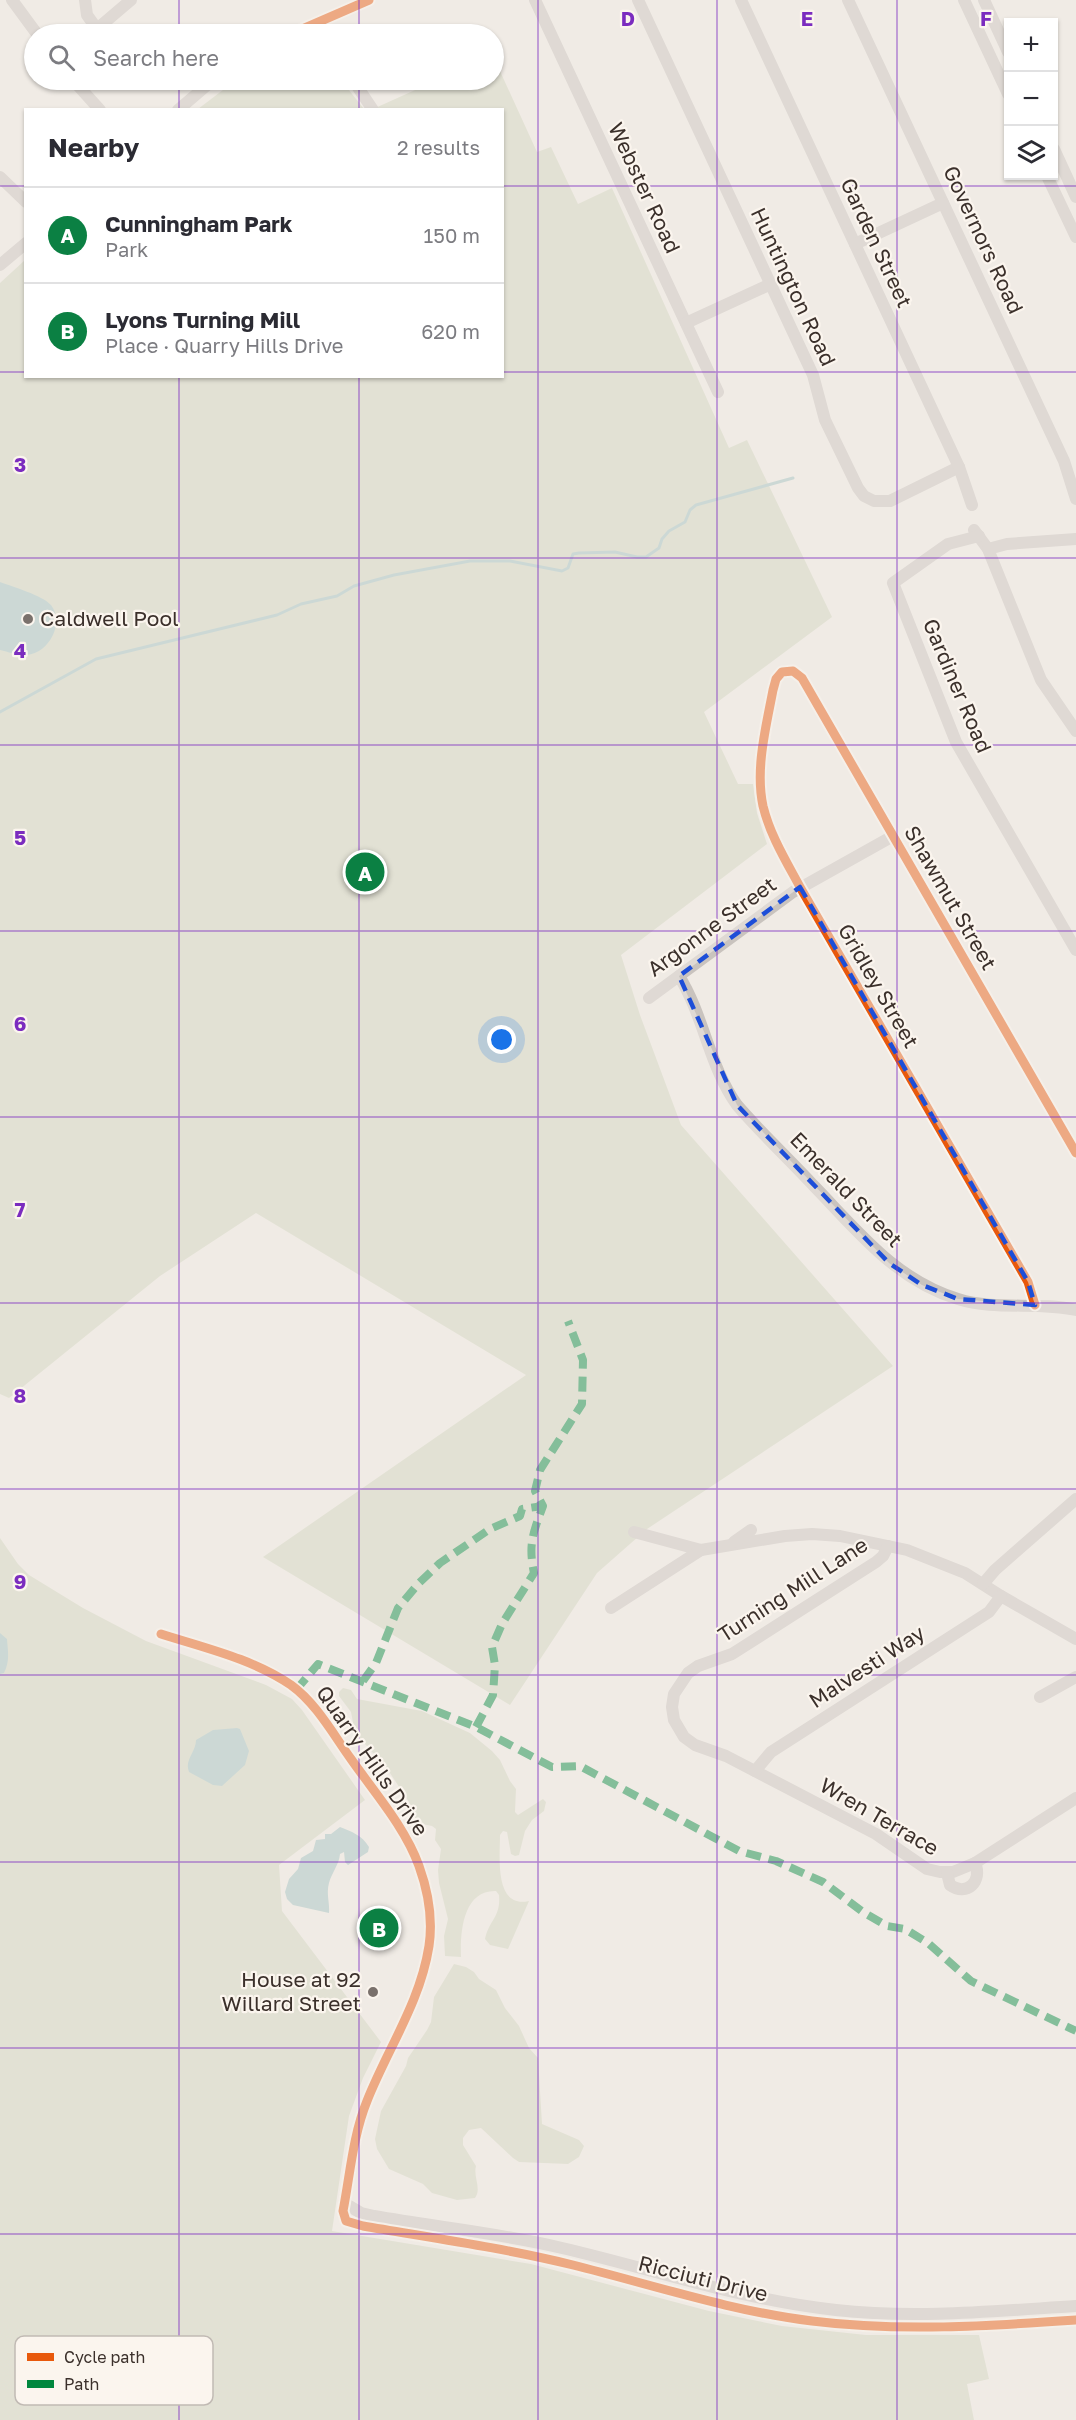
<!DOCTYPE html>
<meta charset="utf-8">
<style>
:root{--surface:#fff;--page:#f2f2f3;--text:#2b2b33;--muted:#7c7c81;--line:#e1e1e2;--accent:#0b8043}
body{margin:0;font-family:"Golos Text",sans-serif;background:var(--page);color:var(--text)}
.controls{position:absolute;right:18px;top:18px;display:grid;overflow:hidden;border-radius:0px;box-shadow:0 2px 4px #0004}
.controls button{width:54px;height:54px;display:grid;place-items:center;padding:0;border:0;border-bottom:2px solid var(--line);background:var(--surface);color:var(--text);font:30px sans-serif}
.you{position:absolute;left:502px;top:1040px;width:21px;height:21px;margin:-15px;border:4px solid #fff;border-radius:50%;background:#1a73e8;box-shadow:0 0 0 9px #1a73e833}
.badge{display:grid;place-items:center;width:39px;height:39px;border-radius:50%;background:var(--accent);color:#fff;font-size:20px;font-weight:700}
.pin{position:absolute;translate:-50% -50%;border:3px solid #fff;box-shadow:0 2px 6px #0006}
.list{margin:0;padding:0;list-style:none}
h2{display:flex;justify-content:space-between;align-items:center;height:78px;margin:0;padding:0 24px;font-size:26px}
h2 small{font-size:20px;font-weight:400;color:var(--muted)}
.list li{display:grid;grid-template-columns:39px 1fr auto;gap:18px;align-items:center;box-sizing:border-box;height:96px;padding:0 24px;border-top:2px solid var(--line)}
.list b{display:block;font-size:22px;white-space:nowrap}
.list p{margin:0;font-size:20px;white-space:nowrap;color:var(--muted)}
.list em{font-size:20px;font-style:normal;color:var(--muted)}
.icon{flex:none;width:33px;height:33px;fill:none;stroke:currentColor;stroke-width:2;stroke-linecap:round;stroke-linejoin:round}
.map{position:relative;flex:none;width:1076px;height:2420px;overflow:hidden}
.search{position:absolute;background:var(--surface);box-shadow:0 2px 4px #0004;left:24px;top:24px;width:480px;height:66px;display:flex;align-items:center;gap:15px;box-sizing:border-box;padding:0 21px;border-radius:33px;color:var(--muted);font-size:22px}
.panel{position:absolute;background:var(--surface);box-shadow:0 2px 4px #0004;left:24px;top:108px;width:480px;height:270px;border-radius:0px}
.map>svg:first-child{display:block}
.green{fill:#d1d6bf}
.water{fill:#a1c2c1}
.lines{fill:none;stroke-linecap:round;stroke-linejoin:round}
.stream{stroke:#a1c2c1;stroke-width:3}
.minor{stroke:#c9c3be;stroke-width:12}
.quiet{stroke:#00873e;stroke-width:8;stroke-dasharray:15 8;stroke-linecap:butt}
.cycleway-casing{stroke:#fbf5ee;stroke-width:13}
.cycleway{stroke:#e8590c;stroke-width:9}
.marked{fill:none;stroke:#1d4ed8;stroke-width:4.5;stroke-dasharray:12 8;stroke-linejoin:round}
.grid{fill:none;stroke:#7b2cbf;stroke-width:1.5;stroke-opacity:0.55}
.poi-dot{fill:#7a716c;stroke:#fbf5ee;stroke-width:2}
.labels{text-anchor:middle;stroke-width:4.5;stroke-linejoin:round;paint-order:stroke}
.street-label{font-size:21px;fill:#3b302b;stroke:#fbf5ee}
.poi-label{font-size:21px;fill:#3b302b;stroke:#fbf5ee;text-anchor:start}
.key{fill:#fbf5ee;stroke:#c1bab4;stroke-width:1.5}
.key-label{font-size:16px;fill:#3b302b}
.grid-label{font-size:20px;text-anchor:middle;font-weight:bold;fill:#7b2cbf;stroke:#fbf5ee;stroke-width:4.5;stroke-linejoin:round;paint-order:stroke}
</style>
<div class="map">
<svg width="1076" height="2420" viewBox="0 0 1076 2420">
<rect width="100%" height="100%" fill="#f0ebe5"/>
<!-- green -->
<g class="green">
<polygon points="494,58 537,152 551,147 578,204 612,188 729,448 747,440 832,617 704,712 738,784 753,784 757,813 767,844 621,955 640,1015 681,1125 893,1366 647,1529 597,1573 510,1705 263,1557 526,1375 256,1213 160,1276 9,1398 0,1394 0,283 25,260 26,376 502,376 502,110 373,109 435,81 434,80 494,80"/>
<polygon points="236,80 341,80 364,109 198,109"/>
<polygon points="0,1538 18,1564 29,1575 83,1608 146,1641 266,1685 292,1699 302,1710 365,1800 279,1865 282,1911 381,2042 363,2078 349,2116 332,2231 531,2264 709,2311 782,2326 866,2335 979,2335 989,2379 967,2384 974,2420 0,2420"/>
<path d="M343,1688L351,1690L357,1699L422,1711L470,1733L492,1751L500,1760L510,1781L516,1789L515,1812L518,1815L543,1799L546,1802L544,1811L532,1820L525,1831L519,1855L515,1856L511,1854L507,1832L503,1831L500,1835C500,1857 494,1909 529,1901L508,1949L490,1945L485,1939C489,1920 501,1917 499,1895L496,1891C463,1890 460,1932 461,1957L445,1956L444,1936L448,1919L439,1883L438,1870L441,1849L435,1840L436,1829L432,1826L417,1823L409,1802L388,1770L358,1736L354,1728L351,1712L339,1696V1692Z"/>
<path d="M454,1964L466,1967L474,1972L479,1979L496,1990L505,2008L519,2026L529,2048L538,2058L542,2124L579,2140L584,2146L579,2157L568,2164L519,2162L513,2158L481,2128L469,2130L463,2138V2145L476,2166C473,2177 482,2189 475,2198L457,2200L432,2193L423,2184L389,2169L377,2149L375,2139L381,2111L406,2066L408,2058L427,2030L431,2022L434,1997Z"/>
</g>
<!-- water -->
<g class="water">
<path d="M0,582C13,587 42,595 51,605C65,623 49,653 27,655C18,656 9,652 0,650Z"/>
<path d="M0,1633L7,1639C8,1652 10,1661 4,1673L0,1674Z"/>
<path d="M237,1728L240,1729L249,1751L245,1765L222,1786L213,1785L189,1772C184,1760 196,1752 196,1740L213,1730Z"/>
<path d="M340,1827C352,1832 362,1835 369,1847L368,1852L348,1865L345,1862L344,1852L340,1854C339,1865 332,1872 329,1883C326,1894 330,1903 329,1913L293,1905L287,1899L285,1892L289,1879L298,1869L301,1858L313,1851L316,1840L325,1839V1834H331Z"/>
</g>
<g class="lines">
<!-- stream -->
<polyline class="stream" points="0,712 96,659 277,615 301,604 337,596 354,586 394,575 470,561 510,561 562,571 568,568 573,554 579,553 615,552 637,557 646,557 659,548 662,539 669,531 685,522 690,510 696,505 793,478"/>
<!-- minor -->
<g class="minor">
<polyline points="12,0 37,34"/>
<polyline points="85,0 87,15 97,29"/>
<polyline points="535,0 718,392"/>
<polyline points="638,0 813,375 825,420 858,488 864,496 874,501 890,501 959,467"/>
<polyline points="741,0 959,467 972,505"/>
<polyline points="848,0 1064,461 1076,499"/>
<polyline points="964,0 1008,94"/>
<polyline points="984,0 1008,52"/>
<polyline points="317,23 322,34"/>
<polyline points="91,34 131,0"/>
<polyline points="291,34 369,0"/>
<polyline points="73,80 100,110"/>
<polyline points="353,80 373,110"/>
<polyline points="178,110 213,80"/>
<polyline points="1054,149 1076,197"/>
<polyline points="1047,176 1076,237"/>
<polyline points="0,177 26,202"/>
<polyline points="855,244 943,203"/>
<polyline points="0,265 26,243"/>
<polyline points="686,323 771,284"/>
<polyline points="974,530 988,549 1041,680 1076,731"/>
<polyline points="979,536 948,544 893,583 956,742 1076,950"/>
<polyline points="988,549 1007,544 1076,539"/>
<path d="M679,976C704,1016 709,1066 737,1105C761,1133 788,1158 813,1185C857,1230 895,1280 958,1299C996,1311 1037,1301 1076,1310"/>
<polyline points="649,998 793,892 893,836"/>
<path d="M1035,1305L1028,1282L800,887C786,861 770,835 763,806C755,769 766,727 773,690L776,679L782,672L793,671L802,678L1076,1153"/>
<polyline points="634,1532 701,1550 785,1536 812,1534 840,1536 907,1550 965,1573 1001,1596 1076,1639"/>
<polyline points="734,1542 751,1530"/>
<polyline points="888,1546 883,1556 876,1562 732,1654 698,1666 688,1673 674,1694 672,1707 674,1720 684,1737 695,1745 726,1756 876,1834 927,1869 940,1872 953,1872 975,1863 1076,1798"/>
<polyline points="983,1584 995,1570 1076,1499"/>
<polyline points="611,1608 701,1550"/>
<path d="M161,1634C205,1648 253,1659 291,1685C316,1703 333,1734 351,1759C374,1792 405,1827 419,1866C428,1891 433,1919 429,1946C420,2003 388,2048 367,2101C353,2135 350,2175 343,2211L346,2221L363,2226C433,2238 504,2248 573,2265C653,2285 731,2311 812,2321C900,2332 988,2326 1076,2320"/>
<polyline points="1040,1697 1076,1677"/>
<polyline points="755,1771 771,1752 989,1612 1001,1596"/>
<path d="M947,1873L950,1885C967,1897 983,1881 975,1863"/>
<path d="M344,2203L361,2213L374,2216C436,2227 500,2233 562,2248C653,2269 741,2300 836,2310C916,2319 996,2311 1076,2306"/>
</g>
<!-- quiet -->
<g class="quiet">
<polyline points="363,1681 376,1663 398,1608 419,1583 440,1563 490,1529 520,1516 522,1509 543,1506"/>
<polyline points="296,1690 318,1664 476,1727 552,1767 580,1766 739,1851 776,1861 823,1882 863,1912 887,1926 905,1929 928,1943 971,1981 1076,2031"/>
<path d="M476,1727L493,1695L495,1665L492,1647L502,1624L534,1573C528,1544 533,1533 543,1506L535,1491L540,1470L582,1404L583,1360L568,1321"/>
</g>
<defs>
<g id="cycleway">
<polyline points="291,34 369,0"/>
<path d="M1035,1305L1028,1282L800,887C786,861 770,835 763,806C755,769 766,727 773,690L776,679L782,672L793,671L802,678L1076,1153"/>
<path d="M161,1634C205,1648 253,1659 291,1685C316,1703 333,1734 351,1759C374,1792 405,1827 419,1866C428,1891 433,1919 429,1946C420,2003 388,2048 367,2101C353,2135 350,2175 343,2211L346,2221L363,2226C433,2238 504,2248 573,2265C653,2285 731,2311 812,2321C900,2332 988,2326 1076,2320"/>
</g>
</defs>
<!-- cycleway casing -->
<use href="#cycleway" class="cycleway-casing"/>
<!-- cycleway -->
<use href="#cycleway" class="cycleway"/>
</g>
<!-- marked area -->
<path d="M0 0H1076V2420H0ZM800,887L1028,1282L1035,1305L958,1299L922,1285L889,1263L737,1105L679,976Z" fill="#f0ebe5" fill-opacity=".55" fill-rule="evenodd"/>
<path class="marked" d="M800,887L1028,1282L1035,1305L958,1299L922,1285L889,1263L737,1105L679,976Z"/>
<!-- grid -->
<path class="grid" d="M179,0V34M359,0V34M538,0V2420M717,0V2420M897,0V2420M179,80V110M359,80V110M0,186H26M502,186H1076M0,372H26M502,372H1076M179,376V2420M359,376V2420M0,558H1076M0,745H1076M0,931H1076M0,1117H1076M0,1303H1076M0,1489H1076M0,1675H1076M0,1862H1076M0,2048H1076M0,2234H1076"/>
<!-- markers -->
<g class="poi-dot">
<circle cx="28" cy="619" r="6"/>
<circle cx="373" cy="1992" r="6"/>
</g>
<g class="labels">
<!-- street labels -->
<g class="street-label">
<text transform="translate(644 188) rotate(65)" y="7">Webster Road</text>
<text transform="translate(983 240) rotate(65)" y="7">Governors Road</text>
<text transform="translate(876 243) rotate(65)" y="7">Garden Street</text>
<text transform="translate(793 287) rotate(65)" y="7">Huntington Road</text>
<text transform="translate(957 686) rotate(67)" y="7">Gardiner Road</text>
<text transform="translate(950 898) rotate(60)" y="7">Shawmut Street</text>
<text transform="translate(712 927) rotate(-36)" y="7">Argonne Street</text>
<text transform="translate(878 986) rotate(60)" y="7">Gridley Street</text>
<text transform="translate(846 1190) rotate(46)" y="7">Emerald Street</text>
<text transform="translate(793 1590) rotate(-33)" y="7">Turning Mill Lane</text>
<text transform="translate(867 1667) rotate(-33)" y="7">Malvesti Way</text>
<text transform="translate(372 1761) rotate(55)" y="7">Quarry Hills Drive</text>
<text transform="translate(879 1817) rotate(30)" y="7">Wren Terrace</text>
<text transform="translate(703 2279) rotate(14)" y="7">Ricciuti Drive</text>
</g>
<!-- poi labels -->
<g class="poi-label">
<text x="40" y="626">Caldwell Pool</text>
<text x="361" y="1987" text-anchor="end">House at 92<tspan x="361" dy="24">Willard Street</tspan></text>
</g>
</g>
<!-- legend -->
<rect x="15" y="2336" width="198" height="69" rx="9" class="key"/>
<rect x="27" y="2353" width="27" height="8" fill="#e8590c"/>
<rect x="27" y="2380" width="27" height="8" fill="#00873e"/>
<g class="key-label">
<text x="64" y="2363">Cycle path</text>
<text x="64" y="2390">Path</text>
</g>
<g class="grid-label">
<text x="628" y="26">D</text>
<text x="807" y="26">E</text>
<text x="986" y="26">F</text>
<text x="20" y="472">3</text>
<text x="20" y="658">4</text>
<text x="20" y="845">5</text>
<text x="20" y="1031">6</text>
<text x="20" y="1217">7</text>
<text x="20" y="1403">8</text>
<text x="20" y="1589">9</text>
</g>
</svg>
<div class="controls">
<button>+</button>
<button>−</button>
<button><svg class="icon" aria-label="layers" viewBox="0 0 24 24"><path d="M12 4l9 5-9 5-9-5zM3 14l9 5 9-5"/></svg></button>
</div>
<div class="you"></div>
<div class="pin badge" style="left:365px;top:872px">A</div>
<div class="pin badge" style="left:379px;top:1928px">B</div>
<div class="search"><svg class="icon" aria-label="search" viewBox="0 0 24 24"><circle cx="10" cy="10" r="6"/><path d="M15 15l6 6"/></svg>Search here</div>
<section class="panel">
<h2>Nearby<small>2 results</small></h2>
<ul class="list">
<li><span class="badge">A</span><div><b>Cunningham Park</b><p>Park</p></div><em>150 m</em></li>
<li><span class="badge">B</span><div><b>Lyons Turning Mill</b><p>Place · Quarry Hills Drive</p></div><em>620 m</em></li>
</ul>
</section>
</div>
